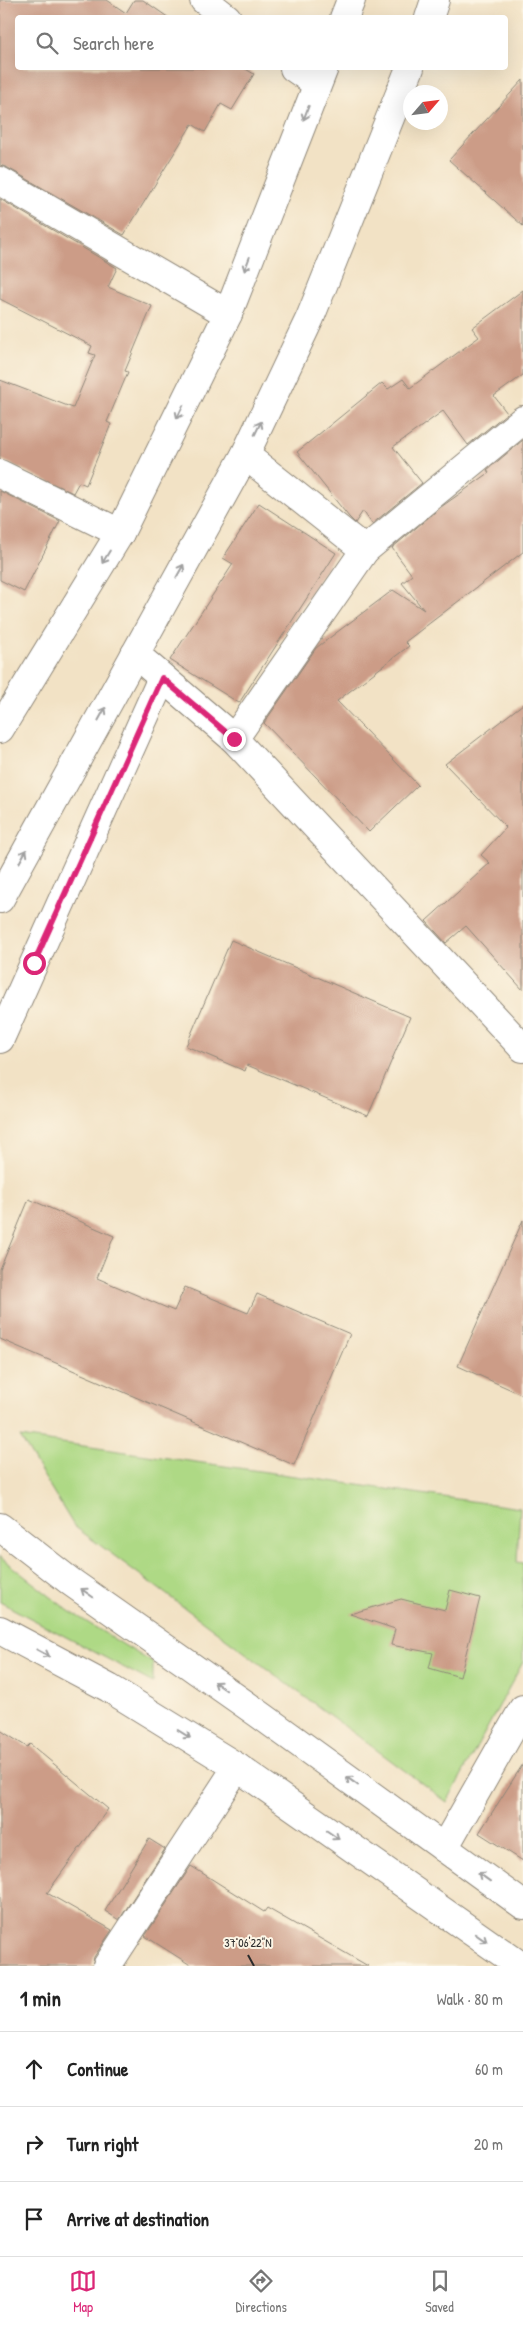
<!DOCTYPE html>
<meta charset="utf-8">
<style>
:root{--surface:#fff;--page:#f6f6f6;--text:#222;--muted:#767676;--line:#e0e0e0;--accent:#db2777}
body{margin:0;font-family:"Patrick Hand",sans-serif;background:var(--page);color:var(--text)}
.compass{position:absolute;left:403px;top:85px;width:45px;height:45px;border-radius:50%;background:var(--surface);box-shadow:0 5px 20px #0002;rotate:62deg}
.stop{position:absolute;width:15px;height:15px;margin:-11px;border:4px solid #db2777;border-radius:50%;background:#fff}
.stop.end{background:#db2777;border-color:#fff;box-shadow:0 1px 5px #0008}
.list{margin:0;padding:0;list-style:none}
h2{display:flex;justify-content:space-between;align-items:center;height:65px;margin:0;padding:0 20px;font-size:21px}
h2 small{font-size:16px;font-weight:400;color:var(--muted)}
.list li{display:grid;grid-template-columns:32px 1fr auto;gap:15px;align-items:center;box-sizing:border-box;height:75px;padding:0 20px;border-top:1px solid var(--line)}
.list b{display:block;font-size:19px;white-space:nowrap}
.list em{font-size:16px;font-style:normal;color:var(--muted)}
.icon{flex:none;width:28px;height:28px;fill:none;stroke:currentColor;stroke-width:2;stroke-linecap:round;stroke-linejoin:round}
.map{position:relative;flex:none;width:523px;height:1966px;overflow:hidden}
.search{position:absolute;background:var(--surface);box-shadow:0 5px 20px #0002;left:15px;right:15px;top:15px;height:55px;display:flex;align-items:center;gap:12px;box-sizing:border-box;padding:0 18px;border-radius:5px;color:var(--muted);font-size:19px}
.sheet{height:290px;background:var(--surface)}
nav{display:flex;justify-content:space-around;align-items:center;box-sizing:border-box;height:70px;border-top:1px solid var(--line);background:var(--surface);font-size:14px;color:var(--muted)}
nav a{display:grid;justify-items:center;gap:2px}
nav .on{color:var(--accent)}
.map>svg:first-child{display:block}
.green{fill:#aed985;stroke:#6c8258}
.building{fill:#cc9c87}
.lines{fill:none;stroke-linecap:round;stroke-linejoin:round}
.minor-casing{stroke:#8e8678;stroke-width:30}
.major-casing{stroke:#8e8678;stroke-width:30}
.minor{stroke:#fff;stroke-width:28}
.major{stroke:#fff;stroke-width:28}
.oneway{stroke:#a0a0a0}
.route{stroke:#db2777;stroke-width:6}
.ticks{fill:none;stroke:#2b2b2b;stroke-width:2}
.ticks-label{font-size:12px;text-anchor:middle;fill:#2b2b2b;stroke:#fcf5e5;stroke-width:4;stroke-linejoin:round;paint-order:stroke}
</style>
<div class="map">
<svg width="523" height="1966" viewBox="0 0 523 1966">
<rect width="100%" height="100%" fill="#fcf5e5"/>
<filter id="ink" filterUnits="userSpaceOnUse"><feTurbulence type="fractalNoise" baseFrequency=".02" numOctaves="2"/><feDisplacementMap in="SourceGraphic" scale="10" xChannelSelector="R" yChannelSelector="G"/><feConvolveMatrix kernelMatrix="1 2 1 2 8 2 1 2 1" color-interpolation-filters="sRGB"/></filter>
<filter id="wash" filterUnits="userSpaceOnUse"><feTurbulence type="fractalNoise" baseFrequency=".0096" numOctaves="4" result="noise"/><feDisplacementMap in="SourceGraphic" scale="20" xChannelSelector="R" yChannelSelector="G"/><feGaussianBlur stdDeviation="1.12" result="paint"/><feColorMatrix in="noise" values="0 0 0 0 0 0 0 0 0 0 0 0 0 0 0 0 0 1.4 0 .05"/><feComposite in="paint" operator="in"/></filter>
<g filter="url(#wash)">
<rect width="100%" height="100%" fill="#f2e2c5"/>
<!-- green -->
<g class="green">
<polygon points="20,1437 520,1508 517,1562 523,1563 523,1662 447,1802 74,1526"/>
<polygon points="0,1557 69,1611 153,1663 153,1683 0,1602"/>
</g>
<g id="blocks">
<!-- building -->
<g class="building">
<polygon points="0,0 107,0 126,13 134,0 143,0 169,18 18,18 18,68 244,68 254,74 232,110 221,104 205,132 192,124 124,235 8,168 0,165"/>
<polygon points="523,80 523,226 449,160"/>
<polygon points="0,199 117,268 108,287 152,306 125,371 128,372 107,422 111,424 86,485 79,482 73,493 0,459 0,380 73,408 95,355 89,353 92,346 0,299"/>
<polygon points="523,290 523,375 494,396 507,413 468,445 443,411 393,447 422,483 372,524 363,511 355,523 349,517 297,452 382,383 388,389 403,379 410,388 479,337 472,328"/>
<polygon points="523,440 523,552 405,642 409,646 337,701 418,785 369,832 264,723 316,648 393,590 424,610 402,583 412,575 392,548 441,507 489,473 487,470"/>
<polygon points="0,491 60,521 24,592 0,580"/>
<polygon points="259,503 336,553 239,703 170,660 233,564 223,558"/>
<polygon points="523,704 523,990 466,926 446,943 426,921 490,863 481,855 506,827 445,764"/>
<polygon points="231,940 410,1017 368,1116 247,1065 245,1071 186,1046"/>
<polygon points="29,1199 114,1236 97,1278 174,1311 185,1287 248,1313 257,1294 350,1334 294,1465 0,1339 0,1269"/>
<polygon points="523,1220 523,1395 458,1366"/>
<polygon points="450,1590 480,1598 460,1677 429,1668 433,1653 391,1645 395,1629 350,1614 401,1599 445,1610"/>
<polygon points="0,1730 27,1747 30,1744 108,1809 47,1893 112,1930 94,1957 92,1966 0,1966"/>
<polygon points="523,1764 523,1861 479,1833"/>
<polygon points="149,1839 165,1849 119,1920 105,1911"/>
<polygon points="191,1866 264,1912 267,1908 368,1966 192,1966 145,1936"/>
</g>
</g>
</g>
<g filter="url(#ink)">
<use href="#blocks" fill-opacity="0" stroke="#8e8678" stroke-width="1"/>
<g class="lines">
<defs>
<g id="minor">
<polyline points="204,0 227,18"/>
<polyline points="294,68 317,84"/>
<polyline points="0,181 228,314"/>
<polyline points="245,455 365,550 523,420"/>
<polyline points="0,474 120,533"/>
<polyline points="135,654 234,739 523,1048"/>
<polyline points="234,739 365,550"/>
<polyline points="0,1039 162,678"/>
<polyline points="444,1848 523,1709"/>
<polyline points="107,1966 237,1767"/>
</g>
<g id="major">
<polyline points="344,18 351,0"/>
<polyline points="429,18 435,0"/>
<polyline points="0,729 120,533 228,314 324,68"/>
<polyline points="0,899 245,455 310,318 410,68"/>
<polyline points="0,1527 71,1582 259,1714 523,1905"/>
<polyline points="0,1630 109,1688 237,1767 521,1966"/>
</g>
</defs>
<!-- minor casing -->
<use href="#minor" class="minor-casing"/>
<!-- major casing -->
<use href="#major" class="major-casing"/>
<!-- minor -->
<use href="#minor" class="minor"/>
<!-- major -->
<use href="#major" class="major"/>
</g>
<!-- one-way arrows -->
<defs><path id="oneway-shaft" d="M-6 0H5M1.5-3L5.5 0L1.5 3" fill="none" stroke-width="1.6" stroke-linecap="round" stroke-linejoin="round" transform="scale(1.25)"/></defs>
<g class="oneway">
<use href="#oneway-shaft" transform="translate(306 113) rotate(111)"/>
<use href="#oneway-shaft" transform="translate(247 264) rotate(111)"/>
<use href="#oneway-shaft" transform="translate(180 412) rotate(116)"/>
<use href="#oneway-shaft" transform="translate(258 428) rotate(-64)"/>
<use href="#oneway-shaft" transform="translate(106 557) rotate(121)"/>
<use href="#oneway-shaft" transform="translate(180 571) rotate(-61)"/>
<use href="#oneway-shaft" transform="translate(102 714) rotate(-61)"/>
<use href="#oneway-shaft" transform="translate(23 856) rotate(-61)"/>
<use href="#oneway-shaft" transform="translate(87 1593) rotate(-145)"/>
<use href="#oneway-shaft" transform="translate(43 1653) rotate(28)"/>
<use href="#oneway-shaft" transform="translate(220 1686) rotate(-145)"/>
<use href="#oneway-shaft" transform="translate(184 1734) rotate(32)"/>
<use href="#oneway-shaft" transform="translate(352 1781) rotate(-144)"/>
<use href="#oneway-shaft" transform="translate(333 1835) rotate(35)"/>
<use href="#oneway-shaft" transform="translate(484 1877) rotate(-144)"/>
<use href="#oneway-shaft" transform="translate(481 1938) rotate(35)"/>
</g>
</g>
<g class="lines" filter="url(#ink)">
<!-- route -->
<polyline class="route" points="34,963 162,678 234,739"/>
</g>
<!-- ticks -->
<path class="ticks" d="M248,1955L254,1966"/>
<g class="ticks-label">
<text x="248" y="1947">37°06'22"N</text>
</g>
</svg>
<svg class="compass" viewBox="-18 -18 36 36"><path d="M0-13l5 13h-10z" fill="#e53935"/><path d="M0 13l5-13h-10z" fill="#767676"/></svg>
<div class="stop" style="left:34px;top:963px"></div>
<div class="stop end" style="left:234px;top:739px"></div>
<div class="search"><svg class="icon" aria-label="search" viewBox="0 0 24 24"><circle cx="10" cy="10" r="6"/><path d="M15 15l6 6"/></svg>Search here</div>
</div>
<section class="sheet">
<h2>1 min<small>Walk · 80 m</small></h2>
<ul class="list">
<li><svg class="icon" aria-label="ahead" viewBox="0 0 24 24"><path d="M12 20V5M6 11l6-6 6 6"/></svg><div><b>Continue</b></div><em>60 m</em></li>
<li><svg class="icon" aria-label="right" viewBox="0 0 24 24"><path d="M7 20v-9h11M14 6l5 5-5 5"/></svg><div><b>Turn right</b></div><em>20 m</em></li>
<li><svg class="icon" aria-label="arrive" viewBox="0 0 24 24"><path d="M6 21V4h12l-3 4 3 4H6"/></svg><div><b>Arrive at destination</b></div></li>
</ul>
</section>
<nav>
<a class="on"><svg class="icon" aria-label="map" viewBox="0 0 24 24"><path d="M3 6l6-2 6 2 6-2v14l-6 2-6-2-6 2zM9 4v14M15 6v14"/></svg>Map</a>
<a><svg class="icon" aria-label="directions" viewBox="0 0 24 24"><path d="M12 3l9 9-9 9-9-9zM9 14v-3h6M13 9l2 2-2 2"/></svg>Directions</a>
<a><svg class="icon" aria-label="saved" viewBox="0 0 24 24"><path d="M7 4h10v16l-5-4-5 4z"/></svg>Saved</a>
</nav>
